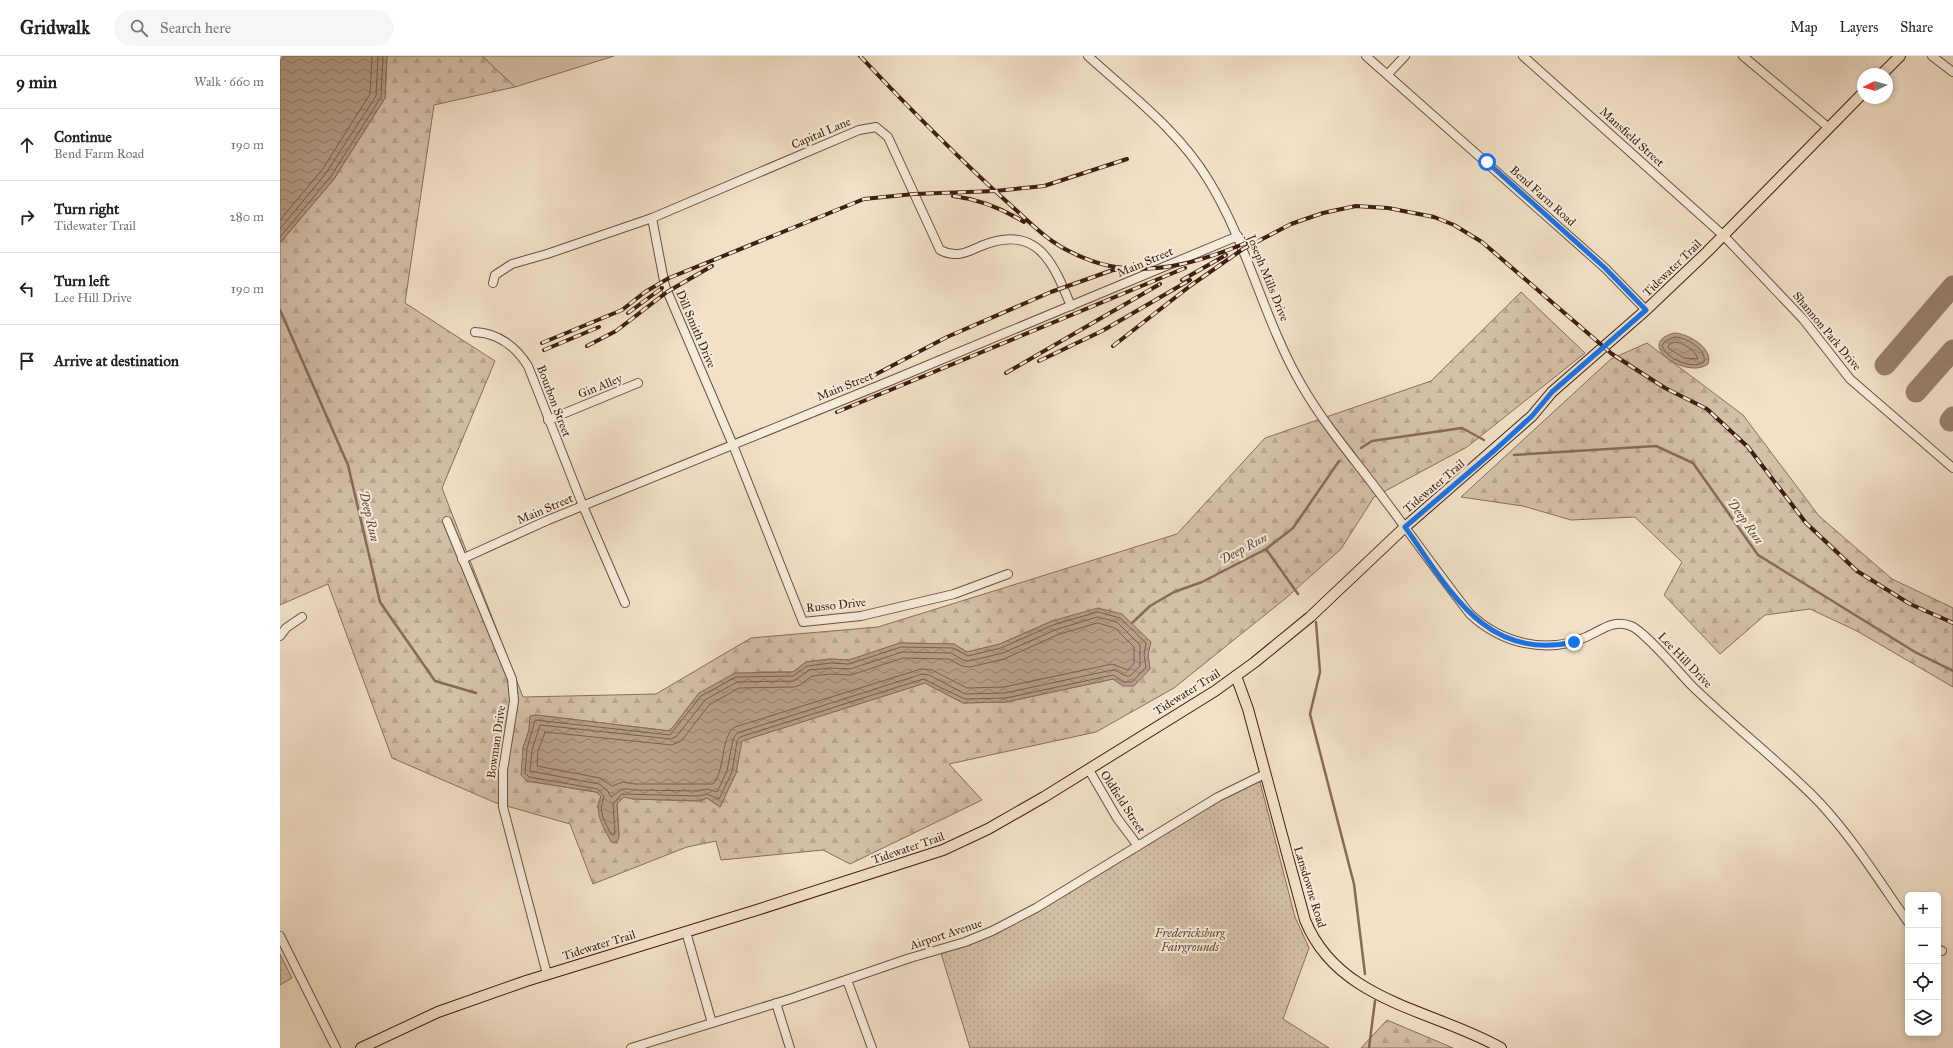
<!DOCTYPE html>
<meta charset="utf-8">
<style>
:root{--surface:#fff;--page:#f6f6f6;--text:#202124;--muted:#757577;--line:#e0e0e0}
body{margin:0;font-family:"IM FELL Great Primer",serif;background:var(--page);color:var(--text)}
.controls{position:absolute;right:12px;bottom:12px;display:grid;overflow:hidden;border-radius:6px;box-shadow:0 2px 6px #0003}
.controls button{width:36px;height:36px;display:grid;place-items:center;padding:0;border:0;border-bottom:1px solid var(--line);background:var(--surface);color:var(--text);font:20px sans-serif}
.compass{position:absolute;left:1577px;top:12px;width:36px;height:36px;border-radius:50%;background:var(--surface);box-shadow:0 2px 6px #0003;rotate:264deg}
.stop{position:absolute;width:12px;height:12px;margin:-9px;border:3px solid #1a73e8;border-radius:50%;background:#fff}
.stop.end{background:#1a73e8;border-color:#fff;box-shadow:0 1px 4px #0008}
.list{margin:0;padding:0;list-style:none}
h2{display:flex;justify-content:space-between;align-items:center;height:52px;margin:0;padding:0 16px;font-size:17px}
h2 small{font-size:13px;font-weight:400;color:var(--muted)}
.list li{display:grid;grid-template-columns:26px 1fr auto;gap:12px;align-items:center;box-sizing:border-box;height:72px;padding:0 16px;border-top:1px solid var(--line)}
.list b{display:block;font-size:15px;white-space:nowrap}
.list p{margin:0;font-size:13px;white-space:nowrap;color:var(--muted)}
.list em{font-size:13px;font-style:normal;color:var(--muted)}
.icon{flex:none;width:22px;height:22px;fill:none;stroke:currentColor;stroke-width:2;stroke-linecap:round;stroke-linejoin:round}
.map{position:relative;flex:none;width:1673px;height:992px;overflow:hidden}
header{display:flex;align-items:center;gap:24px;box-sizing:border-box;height:56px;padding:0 20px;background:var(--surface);border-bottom:1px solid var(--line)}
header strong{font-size:19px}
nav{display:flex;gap:22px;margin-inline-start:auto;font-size:14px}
.search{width:280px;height:36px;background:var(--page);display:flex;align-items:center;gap:10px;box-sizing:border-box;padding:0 14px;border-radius:22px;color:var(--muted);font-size:15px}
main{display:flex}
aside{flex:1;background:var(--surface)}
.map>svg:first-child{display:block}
.green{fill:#d3c0a8;stroke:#886f5b}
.forest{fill:url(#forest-firs);stroke:#886f5b;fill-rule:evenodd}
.park{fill:url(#park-dots);stroke:#886f5b}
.water{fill:url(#water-waves);stroke:#856b58}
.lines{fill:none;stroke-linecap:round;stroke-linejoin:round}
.shore{stroke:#7a5e4c;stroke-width:1}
.stream{stroke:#856b58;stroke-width:2.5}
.taxiway{stroke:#98806b;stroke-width:21}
.minor-casing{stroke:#6b4f3c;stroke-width:10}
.major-casing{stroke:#3e1e0e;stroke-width:12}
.minor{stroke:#f7ecdb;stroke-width:8}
.major{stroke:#f2e1c8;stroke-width:10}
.rail-casing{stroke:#3e1e0e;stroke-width:4}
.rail{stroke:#f7ecdb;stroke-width:2.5;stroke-dasharray:8;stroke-linecap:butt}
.route{stroke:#1a73e8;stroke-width:5}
.labels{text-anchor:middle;stroke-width:4;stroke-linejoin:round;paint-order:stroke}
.street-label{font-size:12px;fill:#3e1e0e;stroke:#f7ecdb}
.park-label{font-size:12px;font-style:italic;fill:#634634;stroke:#f7ecdb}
.water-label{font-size:13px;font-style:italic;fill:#684b39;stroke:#f7ecdb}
</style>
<header>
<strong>Gridwalk</strong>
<div class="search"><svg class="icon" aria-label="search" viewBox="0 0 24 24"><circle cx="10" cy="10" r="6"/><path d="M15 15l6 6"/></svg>Search here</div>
<nav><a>Map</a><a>Layers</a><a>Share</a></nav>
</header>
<main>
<aside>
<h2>9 min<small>Walk · 660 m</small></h2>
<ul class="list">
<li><svg class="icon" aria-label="ahead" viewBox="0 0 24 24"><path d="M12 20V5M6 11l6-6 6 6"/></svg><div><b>Continue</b><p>Bend Farm Road</p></div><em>190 m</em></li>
<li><svg class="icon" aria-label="right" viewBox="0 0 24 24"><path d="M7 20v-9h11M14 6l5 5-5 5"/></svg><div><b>Turn right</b><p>Tidewater Trail</p></div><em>280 m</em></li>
<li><svg class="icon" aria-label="left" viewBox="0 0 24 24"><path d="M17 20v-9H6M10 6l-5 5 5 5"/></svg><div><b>Turn left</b><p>Lee Hill Drive</p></div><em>190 m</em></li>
<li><svg class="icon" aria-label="arrive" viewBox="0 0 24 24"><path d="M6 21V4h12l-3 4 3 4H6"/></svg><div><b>Arrive at destination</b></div></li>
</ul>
</aside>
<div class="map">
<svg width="1673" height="992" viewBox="0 0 1673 992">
<defs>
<pattern id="forest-firs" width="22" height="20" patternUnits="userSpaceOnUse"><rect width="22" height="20" fill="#d3c0a8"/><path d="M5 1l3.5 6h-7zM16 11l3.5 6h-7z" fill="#b6a58f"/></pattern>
<pattern id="park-dots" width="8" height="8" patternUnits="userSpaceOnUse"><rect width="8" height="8" fill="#d3c0a8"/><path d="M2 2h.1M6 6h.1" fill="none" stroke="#b6a58f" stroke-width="1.8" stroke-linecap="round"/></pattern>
<pattern id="water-waves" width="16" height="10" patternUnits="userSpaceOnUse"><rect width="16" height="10" fill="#b59f89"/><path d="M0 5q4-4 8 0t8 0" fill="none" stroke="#95816e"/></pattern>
</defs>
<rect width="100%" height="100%" fill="#f2e1c8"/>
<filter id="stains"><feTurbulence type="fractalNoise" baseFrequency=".005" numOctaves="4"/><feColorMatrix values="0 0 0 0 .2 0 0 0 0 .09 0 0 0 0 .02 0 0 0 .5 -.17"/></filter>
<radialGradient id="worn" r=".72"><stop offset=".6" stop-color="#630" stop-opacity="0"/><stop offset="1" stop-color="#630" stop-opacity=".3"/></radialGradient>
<!-- green -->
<polygon class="green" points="202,0 334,0 235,31"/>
<!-- forest -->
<g class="forest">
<path d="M107,0H202L235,31L154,49L125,247L215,305L162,432L243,641L376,638L471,582L598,571L897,478L985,382L1151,325L1241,236L1305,297L1187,391L1094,441L1061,493L1006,542L894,632L816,676L669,708L702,744L570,808L543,794L441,804L436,785L407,791L313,828L290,768L216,747L112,702L48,528L0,549V187L54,123L105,42ZM772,565L870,586L868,599L870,613L843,630L833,623L726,646L683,647L645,627L461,685L456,717L440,751L427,742L420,745L353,743L344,741L337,748L339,780L317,751L321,740L316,736L247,725L243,692L249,674L250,660L256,659L390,675L419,637L479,616H513L526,606L550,603L569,604L620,587L674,588L687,596L720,588Z"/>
<polygon points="1367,287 1463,359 1539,460 1612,523 1673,552 1673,631 1577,575 1530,553 1485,559 1440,598 1384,539 1402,506 1355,461 1291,464 1243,450 1181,441 1331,303"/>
<polygon points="1107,964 1173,992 1081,992"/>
</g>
<!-- park -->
<g class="park">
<polygon points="980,726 1015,861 1029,892 1003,963 1049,992 690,992 660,894 712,875 956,731"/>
<polygon points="0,898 12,922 0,929"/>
</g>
<!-- water -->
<g class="water">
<polygon points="3,0 107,0 105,42 54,123 0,187 0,6"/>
<path d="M1394,277C1407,277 1434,292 1428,308C1407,324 1353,288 1394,277Z"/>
<path d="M818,552L842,558L871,586L868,599L870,613L854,630H843L833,623L726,646L683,647L645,627L462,685L456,717L440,751L427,742L420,745L353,743L344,741L337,748L339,780L337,787L331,786C323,769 314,759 321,740L316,736L247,725L241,719L243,692L249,674L250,660L256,659L390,675L419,637L455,617L513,616L526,606L550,603L569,604L620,587L674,588L687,596L720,588L772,565Z"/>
</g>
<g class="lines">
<!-- shore -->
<g class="shore">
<polyline points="0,164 42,114 90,38 92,0"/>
<polyline points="0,173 46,117 96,40 98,0"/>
<polyline points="0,181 51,120 101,41 103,0"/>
<path d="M1395,281C1405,281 1427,293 1424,306C1412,314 1387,303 1382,290C1384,285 1389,283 1395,281Z"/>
<path d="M1395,286C1404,287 1415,294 1418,303L1404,302L1388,292L1389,289Z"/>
<polygon points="818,556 840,562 866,587 864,599 866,611 852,626 844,626 833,619 726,642 685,643 643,623 460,681 457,685 452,716 439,743 427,738 419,740 342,738 333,748 335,777 334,779 331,778 323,762 321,752 324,740 318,733 249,721 245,717 247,693 255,664 390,679 421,640 456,621 513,620 527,610 551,607 569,608 621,591 673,592 688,600 721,592 773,569"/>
<path d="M818,561L837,566L860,589V610L850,620C843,621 839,614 832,614L725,637L685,638L649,619L642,618L457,677L453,683L447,715L437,736L427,733L418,735L354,734C340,731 342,734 331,741L327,734L319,728L250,715L252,694L260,669L391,683L397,680L425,644L457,626L514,625L529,614L551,612L570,613L622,596L671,597L683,604L689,605L723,597L775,574Z"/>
<path d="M818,567L835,572L854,591V607L848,614L832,608L724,631L687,632L652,614L641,613L455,671C440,681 446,713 433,728H355L343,726L332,730L320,722L257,710L258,695L265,676L392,689L402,684L429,649L459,632L514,631L520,629L532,620L551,618L571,619L623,602L669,603L682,610L690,611L724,603L777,579Z"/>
</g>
<!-- stream -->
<g class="stream">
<polyline points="0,254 68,409 100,546 155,625 196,637"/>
<polyline points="1081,392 1092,385 1182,372 1204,384"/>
<polyline points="1234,399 1376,390 1413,407 1478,499 1635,596 1673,615"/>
<polyline points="986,493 1018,538"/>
<polyline points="1036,566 1040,616 1030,658 1074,828 1085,918"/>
<polyline points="852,567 870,550 894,536 922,526 986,493 1013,472 1059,405"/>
<polyline points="1089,992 1095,945"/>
</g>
<!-- taxiway -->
<g class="taxiway">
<polyline points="1605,309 1673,230"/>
<polyline points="1636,336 1673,294"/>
<polyline points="1670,365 1673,361"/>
</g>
<defs>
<g id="minor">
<path d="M808,0C851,39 899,75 929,125C968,189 984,264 1021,328C1042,365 1070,398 1095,431C1127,473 1157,516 1190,558C1221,587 1266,599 1306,581C1322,574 1333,563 1351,570C1364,575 1399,616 1411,629C1452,669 1498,704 1538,745C1573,782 1599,825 1628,866"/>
<polyline points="1086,0 1325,212 1366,254"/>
<polyline points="1243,0 1444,180 1523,263 1570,323 1673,412"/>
<polyline points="1463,0 1549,72"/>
<polyline points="1652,0 1673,16"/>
<polyline points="1108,18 1125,0"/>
<polyline points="372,162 385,230 453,389 523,566 581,560 674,538 728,518"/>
<path d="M213,227L215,219L232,208L267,198L372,162L579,74L596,71L608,81L660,194C675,202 686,197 701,190C757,167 773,206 791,250"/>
<path d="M195,276C218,277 236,291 248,310L303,450L345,547"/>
<polyline points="268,364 358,327"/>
<polyline points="167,465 232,623 234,645 223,714 223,751 267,918"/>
<polyline points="182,503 268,464 610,325 958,180"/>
<polyline points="0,580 6,572 22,561"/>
<polyline points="809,714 837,762 858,790"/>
<polyline points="406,876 432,967"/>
<polyline points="0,880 56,992"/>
<polyline points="1658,893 1662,895"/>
<polyline points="567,924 592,992"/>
<polyline points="496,947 510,992"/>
<polyline points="351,992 513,942 630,902 685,886 712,875 756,852 938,741 985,718"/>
</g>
<g id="major">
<polyline points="1602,18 1620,0"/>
<path d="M956,620L968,653L1025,864C1058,946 1152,953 1221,992"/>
<polyline points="81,992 158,956 246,925 480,853 663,794 708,773 764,741 935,635 975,606 1030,561 1125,471 1252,360 1272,336 1366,254 1427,196 1583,37"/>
</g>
</defs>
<!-- minor casing -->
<use href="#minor" class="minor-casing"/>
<!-- major casing -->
<use href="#major" class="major-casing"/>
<!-- minor -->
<use href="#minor" class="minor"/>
<!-- major -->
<use href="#major" class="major"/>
<defs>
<g id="rail">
<path d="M580,0C627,50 675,99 726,145C741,158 756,174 772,185C789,197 815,208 836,211C881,218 924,204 966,187"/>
<path d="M673,140C697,143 723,153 744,166"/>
<polyline points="902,224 946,199"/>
<polyline points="348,257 382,232"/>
<polyline points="262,287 342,254 365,236 389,222 584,143 634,138 715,135 764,130 847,103"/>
<polyline points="307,290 336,275 387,236 432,210"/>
<polyline points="833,290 910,230 963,193 1011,168 1043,157 1076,150 1108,152 1154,161 1174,169 1202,186 1332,298 1385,332 1427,353 1468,391 1526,467 1577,515 1630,548 1673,567"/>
<polyline points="264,294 319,271"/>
<polyline points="759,305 822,275 910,224"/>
<polyline points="726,317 880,228"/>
<polyline points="545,340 583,325 667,281 771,236 833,214 841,214"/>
<polyline points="557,356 905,212"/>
</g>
</defs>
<!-- rail casing -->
<use href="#rail" class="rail-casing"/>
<!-- rail -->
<use href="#rail" class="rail"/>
</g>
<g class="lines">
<!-- route -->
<path class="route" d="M1207,106L1325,212L1366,254L1272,336L1252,360L1215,394L1125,471C1169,532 1204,606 1294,586"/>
</g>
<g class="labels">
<!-- street labels -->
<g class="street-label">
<text transform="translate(541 77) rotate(-23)" y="4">Capital Lane</text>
<text transform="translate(1352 81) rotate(42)" y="4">Mansfield Street</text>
<text transform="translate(1263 140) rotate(42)" y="4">Bend Farm Road</text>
<text transform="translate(865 206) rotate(-23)" y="4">Main Street</text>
<text transform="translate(1392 212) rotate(-44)" y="4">Tidewater Trail</text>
<text transform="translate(988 222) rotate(68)" y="4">Joseph Mills Drive</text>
<text transform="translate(416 273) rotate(67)" y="4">Dill Smith Drive</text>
<text transform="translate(1547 275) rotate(50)" y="4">Shannon Park Drive</text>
<text transform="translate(320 330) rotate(-22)" y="4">Gin Alley</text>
<text transform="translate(565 330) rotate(-22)" y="4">Main Street</text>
<text transform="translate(274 345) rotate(69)" y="4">Bourbon Street</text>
<text transform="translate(1154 430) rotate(-40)" y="4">Tidewater Trail</text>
<text transform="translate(265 453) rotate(-23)" y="4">Main Street</text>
<text transform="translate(556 549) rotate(-6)" y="4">Russo Drive</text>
<text transform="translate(1405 604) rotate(46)" y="4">Lee Hill Drive</text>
<text transform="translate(907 636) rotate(-32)" y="4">Tidewater Trail</text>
<text transform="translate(216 686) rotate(-82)" y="4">Bowman Drive</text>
<text transform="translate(843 746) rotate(57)" y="4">Oldfield Street</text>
<text transform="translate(628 792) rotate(-19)" y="4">Tidewater Trail</text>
<text transform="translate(1030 831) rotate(73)" y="4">Lansdowne Road</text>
<text transform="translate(666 878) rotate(-18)" y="4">Airport Avenue</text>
<text transform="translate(319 889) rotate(-17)" y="4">Tidewater Trail</text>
</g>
<!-- park labels -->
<g class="park-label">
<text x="910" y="881">Fredericksburg<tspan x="910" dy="14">Fairgrounds</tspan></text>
</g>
<!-- water labels -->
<g class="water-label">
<text transform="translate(90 460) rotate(77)" y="5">Deep Run</text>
<text transform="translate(1466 465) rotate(55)" y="5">Deep Run</text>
<text transform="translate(963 492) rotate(-28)" y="5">Deep Run</text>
</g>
</g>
<rect width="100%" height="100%" filter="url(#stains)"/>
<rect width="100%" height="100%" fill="url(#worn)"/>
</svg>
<div class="controls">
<button>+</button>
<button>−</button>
<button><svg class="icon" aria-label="locate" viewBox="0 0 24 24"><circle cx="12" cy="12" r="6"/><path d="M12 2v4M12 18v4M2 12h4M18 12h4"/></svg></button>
<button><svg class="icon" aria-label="layers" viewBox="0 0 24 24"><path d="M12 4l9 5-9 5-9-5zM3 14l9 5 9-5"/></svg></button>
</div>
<svg class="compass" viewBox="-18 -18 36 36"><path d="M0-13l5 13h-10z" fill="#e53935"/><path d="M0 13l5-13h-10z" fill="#757577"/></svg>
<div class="stop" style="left:1207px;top:106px"></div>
<div class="stop end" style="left:1294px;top:586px"></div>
</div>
</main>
